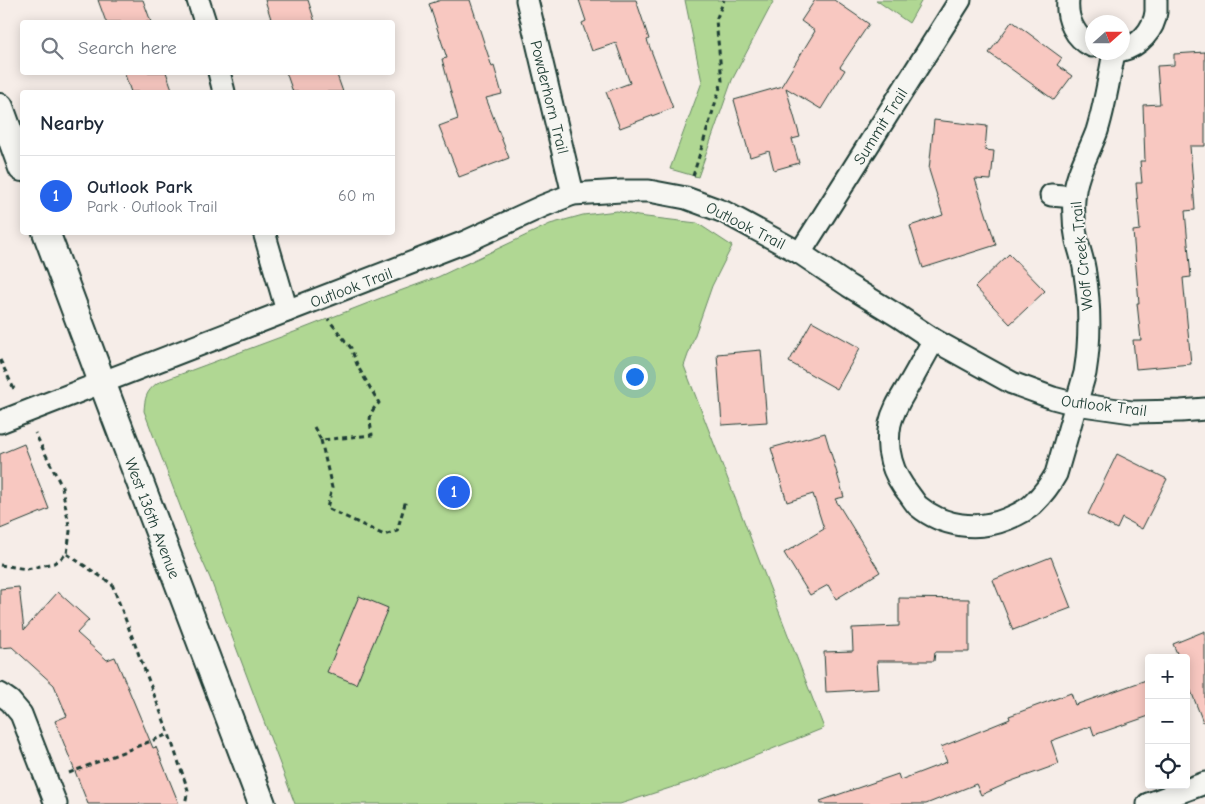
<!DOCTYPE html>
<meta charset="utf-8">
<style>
:root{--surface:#fff;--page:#f2f2f3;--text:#1f2937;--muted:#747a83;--line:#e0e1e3;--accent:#2563eb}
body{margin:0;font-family:"Comic Neue",sans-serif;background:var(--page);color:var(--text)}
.controls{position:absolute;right:15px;bottom:15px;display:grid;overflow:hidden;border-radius:5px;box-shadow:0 2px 12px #0003}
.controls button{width:45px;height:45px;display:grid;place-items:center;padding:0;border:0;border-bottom:1px solid var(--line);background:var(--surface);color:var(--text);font:25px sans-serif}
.compass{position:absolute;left:1085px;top:15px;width:45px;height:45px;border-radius:50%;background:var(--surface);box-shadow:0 2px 12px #0003;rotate:69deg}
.you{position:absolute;left:634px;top:376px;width:18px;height:18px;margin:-12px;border:4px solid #fff;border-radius:50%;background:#1a73e8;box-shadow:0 0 0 8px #1a73e833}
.badge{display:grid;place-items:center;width:32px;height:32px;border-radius:50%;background:var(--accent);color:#fff;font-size:16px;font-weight:700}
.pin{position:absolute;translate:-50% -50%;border:2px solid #fff;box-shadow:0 1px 5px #0006}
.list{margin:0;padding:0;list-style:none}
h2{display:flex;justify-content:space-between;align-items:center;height:65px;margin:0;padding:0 20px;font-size:21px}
h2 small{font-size:16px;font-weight:400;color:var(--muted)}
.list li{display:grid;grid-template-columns:32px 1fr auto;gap:15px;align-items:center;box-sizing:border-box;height:80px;padding:0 20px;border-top:1px solid var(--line)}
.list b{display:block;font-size:19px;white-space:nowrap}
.list p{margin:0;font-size:16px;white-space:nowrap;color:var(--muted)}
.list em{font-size:16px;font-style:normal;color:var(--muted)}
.icon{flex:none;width:28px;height:28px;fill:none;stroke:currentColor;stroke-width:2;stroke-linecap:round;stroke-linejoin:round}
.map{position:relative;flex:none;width:1205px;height:804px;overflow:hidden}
.search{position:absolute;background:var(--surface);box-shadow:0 2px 12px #0003;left:20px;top:20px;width:375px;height:55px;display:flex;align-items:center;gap:12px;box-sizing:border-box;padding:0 18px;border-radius:5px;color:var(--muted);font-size:19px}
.panel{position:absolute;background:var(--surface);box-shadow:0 2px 12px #0003;left:20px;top:90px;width:375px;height:145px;border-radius:5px}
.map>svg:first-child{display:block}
.green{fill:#b0d793;stroke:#688a64}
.building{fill:#f8c8c1;stroke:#1f3d34}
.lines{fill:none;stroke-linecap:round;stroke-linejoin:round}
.minor-casing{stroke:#1f3d34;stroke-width:25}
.tertiary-casing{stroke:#1f3d34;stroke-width:30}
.path{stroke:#1f3d34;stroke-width:3;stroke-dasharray:5 4;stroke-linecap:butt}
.minor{stroke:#f6f6f2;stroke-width:21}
.tertiary{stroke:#f6f6f2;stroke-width:26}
.labels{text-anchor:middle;stroke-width:4;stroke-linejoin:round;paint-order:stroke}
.street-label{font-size:16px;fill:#1f3d34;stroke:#f6f6f2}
</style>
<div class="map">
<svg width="1205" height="804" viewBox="0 0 1205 804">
<rect width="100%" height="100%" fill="#f6ede8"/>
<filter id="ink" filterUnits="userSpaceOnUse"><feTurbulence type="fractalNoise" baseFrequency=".02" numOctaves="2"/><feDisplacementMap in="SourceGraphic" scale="10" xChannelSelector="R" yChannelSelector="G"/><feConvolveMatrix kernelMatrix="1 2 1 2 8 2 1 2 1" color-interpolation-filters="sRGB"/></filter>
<g filter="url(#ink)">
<!-- green -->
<g class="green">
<polygon points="685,0 774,0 732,80 698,177 670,169 702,82"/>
<polygon points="876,0 922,0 909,23"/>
<path d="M617,211L638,216L697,223L732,246L712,286L684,366L824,728L698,779L620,804H295L210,578L193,540L144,411C145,397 146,392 157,383L297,331L386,296L438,277L550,224L583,215Z"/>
</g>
<!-- building -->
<g class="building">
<polygon points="98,0 143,0 151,22 106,22"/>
<polygon points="265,0 308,0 315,22 272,22"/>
<polygon points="441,0 470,0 492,67 494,66 502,94 486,98 509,158 459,177 439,126 458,119 442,59 447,58 429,4"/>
<polygon points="579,0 636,0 649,39 647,40 673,108 620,128 606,92 630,83 616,43 592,51 582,23 586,21"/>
<polygon points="815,0 834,0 869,24 840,67 845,70 821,109 786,88 800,137 792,139 799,163 774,170 769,151 750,157 734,100 783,86 782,85 815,31 801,21"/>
<polygon points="1012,21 1062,58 1057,65 1072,76 1054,100 989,53"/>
<polygon points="1205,52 1205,146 1190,146 1195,210 1185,211 1191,277 1183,278 1191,364 1136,369 1133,340 1141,340 1137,303 1139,303 1133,231 1140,230 1136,183 1142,183 1140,161 1145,161 1143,105 1160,104 1157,66 1174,65 1174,54"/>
<polygon points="124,72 166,72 173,92 131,92"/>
<polygon points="286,72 336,72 343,92 293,92"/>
<polygon points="934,120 987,126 985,150 994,151 991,180 975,179 996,245 923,268 910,226 943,215 929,170"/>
<polygon points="1009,254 1045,291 1010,324 975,287"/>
<polygon points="812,321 860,348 837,389 789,362"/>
<polygon points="761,350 767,422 722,425 717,354"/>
<polygon points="825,433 844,497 835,499 880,572 836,599 828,585 810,595 784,553 824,529 813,494 787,502 771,448"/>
<polygon points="24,444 49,509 0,529 0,454"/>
<polygon points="1117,454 1167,479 1142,529 1122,518 1117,529 1088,514"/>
<polygon points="1051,557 1071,608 1013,630 993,580"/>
<polygon points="19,587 24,630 58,592 89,620 77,633 107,660 115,657 153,748 156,747 179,804 88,804 55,721 67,716 54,685 12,647 0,648 0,589"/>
<polygon points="359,596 388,608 356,684 327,672"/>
<polygon points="899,598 969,599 969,652 935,652 934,661 877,661 879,689 826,692 824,652 853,651 852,628 899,626"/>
<polygon points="1205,631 1205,722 1203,722 1186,678 1186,658 1179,658 1173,644"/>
<polygon points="1149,679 1149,716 1094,735 1091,726 1051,741 1059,764 1006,783 1006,784 981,795 976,784 926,804 821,804 820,801 898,774 900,780 947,762 941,747 1010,719 1009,716 1071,693 1075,705"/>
</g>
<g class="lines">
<defs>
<g id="minor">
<polyline points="198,0 205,22"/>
<polyline points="527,0 573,194"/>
<path d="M1068,0C1066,19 1075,38 1092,46"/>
<path d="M1122,50C1139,46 1154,30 1156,12C1156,8 1156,4 1156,0"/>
<polyline points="219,72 224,92"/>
<polyline points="1051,195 1074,197"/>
<polyline points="264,232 287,311"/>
<polyline points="800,253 960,0"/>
<path d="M934,340C925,355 917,371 908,386C901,398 893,410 890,424C885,449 892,474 909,494C912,498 915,503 918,506C943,527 978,531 1007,519C1017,515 1026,511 1033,504C1042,495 1050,485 1056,474L1085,373C1090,342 1090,306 1085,274C1084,263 1080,252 1077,241C1074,227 1073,213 1074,199C1075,175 1089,153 1097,131C1105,105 1109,79 1114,52"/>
<polyline points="0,422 465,242 543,206 573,194 621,191 649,191 686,198 724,212 800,253 849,286 898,316 934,340 1012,383 1053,398 1076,404 1132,412 1181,411 1205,409"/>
<polyline points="0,694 10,701 21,714 56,804"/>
<polyline points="1148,804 1205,783"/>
</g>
<g id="tertiary">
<polyline points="0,107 22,168"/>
<polyline points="46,232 102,382 262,804"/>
</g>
</defs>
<!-- minor casing -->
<use href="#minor" class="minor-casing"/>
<!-- tertiary casing -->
<use href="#tertiary" class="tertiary-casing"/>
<!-- path -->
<g class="path">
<polyline points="693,176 722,81 716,20 724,0"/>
<polyline points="0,360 15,391"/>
<path d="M314,427L321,440L372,435C370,420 367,414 379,403L358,367L351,348L328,319"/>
<polyline points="321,440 332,488 327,508 384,535 397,531 406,500"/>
<polyline points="67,554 112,584 169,734 188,790 185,804"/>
<polyline points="0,565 27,569 54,563 67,554 70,531 62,487 35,433"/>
<polyline points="69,773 169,734"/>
</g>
<!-- minor -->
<use href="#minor" class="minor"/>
<!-- tertiary -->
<use href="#tertiary" class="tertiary"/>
</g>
</g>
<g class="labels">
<!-- street labels -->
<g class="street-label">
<text transform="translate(550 97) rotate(76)" y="6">Powderhorn Trail</text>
<text transform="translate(880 126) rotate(-58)" y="6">Summit Trail</text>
<text transform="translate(746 225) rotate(27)" y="6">Outlook Trail</text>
<text transform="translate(1081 256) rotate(-96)" y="6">Wolf Creek Trail</text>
<text transform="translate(351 287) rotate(-21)" y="6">Outlook Trail</text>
<text transform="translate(1104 405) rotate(7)" y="6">Outlook Trail</text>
<text transform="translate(153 518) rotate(69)" y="6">West 136th Avenue</text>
</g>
</g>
</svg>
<div class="controls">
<button>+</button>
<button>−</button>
<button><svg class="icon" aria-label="locate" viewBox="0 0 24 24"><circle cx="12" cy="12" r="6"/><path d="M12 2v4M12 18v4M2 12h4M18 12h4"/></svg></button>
</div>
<svg class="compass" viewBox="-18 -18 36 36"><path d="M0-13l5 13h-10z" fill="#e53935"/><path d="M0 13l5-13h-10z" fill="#747a83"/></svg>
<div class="you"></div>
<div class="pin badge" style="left:454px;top:492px">1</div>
<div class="search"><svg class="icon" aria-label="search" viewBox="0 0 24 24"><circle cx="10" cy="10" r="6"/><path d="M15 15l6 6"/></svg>Search here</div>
<section class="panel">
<h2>Nearby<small></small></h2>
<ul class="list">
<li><span class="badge">1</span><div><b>Outlook Park</b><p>Park · Outlook Trail</p></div><em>60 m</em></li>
</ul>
</section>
</div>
